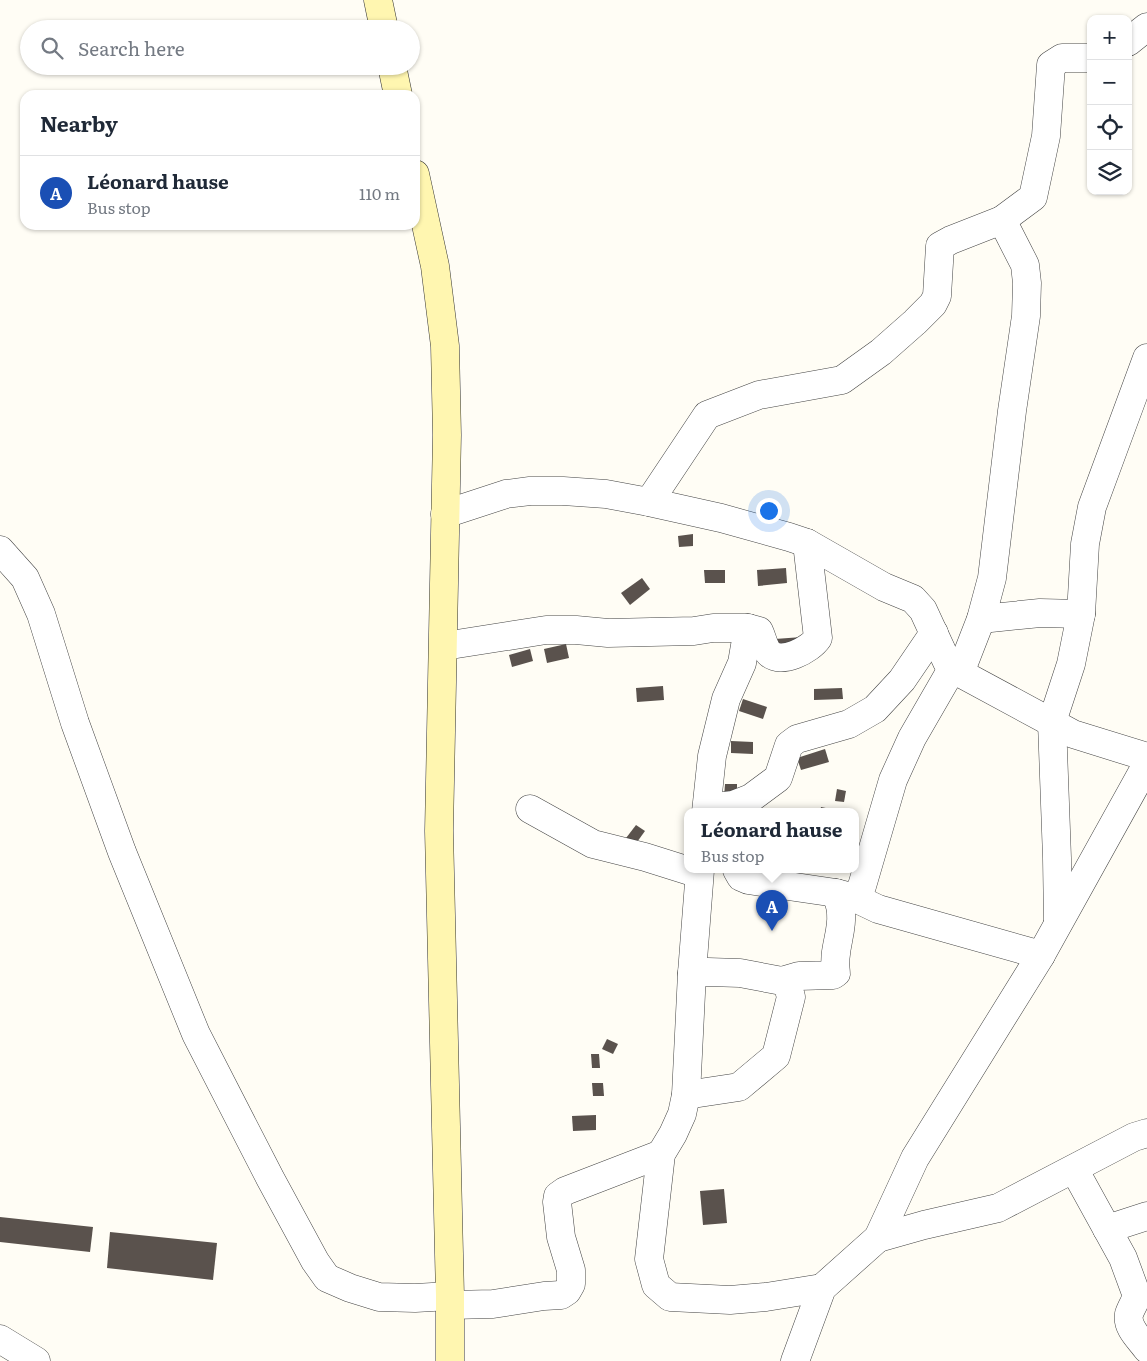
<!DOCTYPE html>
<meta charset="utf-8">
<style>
:root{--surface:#fff;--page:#f6f6f7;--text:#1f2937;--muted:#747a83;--line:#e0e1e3;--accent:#0f766e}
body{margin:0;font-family:Literata,serif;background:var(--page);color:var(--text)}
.controls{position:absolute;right:15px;top:15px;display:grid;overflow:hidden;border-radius:10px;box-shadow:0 1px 4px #0004}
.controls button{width:45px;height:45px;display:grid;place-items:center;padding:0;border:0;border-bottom:1px solid var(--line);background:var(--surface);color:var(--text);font:25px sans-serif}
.you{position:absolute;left:768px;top:510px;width:18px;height:18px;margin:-12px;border:4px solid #fff;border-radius:50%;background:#1a73e8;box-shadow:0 0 0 8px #1a73e833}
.badge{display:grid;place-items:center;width:32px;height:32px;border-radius:50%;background:var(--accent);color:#fff;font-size:16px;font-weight:700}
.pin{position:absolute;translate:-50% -41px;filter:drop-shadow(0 1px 2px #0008)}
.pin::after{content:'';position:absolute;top:26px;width:18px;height:15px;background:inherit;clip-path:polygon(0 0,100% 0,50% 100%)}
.popup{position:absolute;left:684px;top:808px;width:175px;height:65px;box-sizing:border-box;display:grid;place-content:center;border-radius:10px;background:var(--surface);filter:drop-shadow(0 1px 4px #0005);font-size:16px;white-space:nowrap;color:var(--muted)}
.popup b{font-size:19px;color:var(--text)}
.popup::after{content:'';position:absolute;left:50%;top:100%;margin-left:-10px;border:10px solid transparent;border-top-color:var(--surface)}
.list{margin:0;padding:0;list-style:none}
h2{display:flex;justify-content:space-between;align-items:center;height:65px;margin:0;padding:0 20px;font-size:21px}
h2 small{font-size:16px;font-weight:400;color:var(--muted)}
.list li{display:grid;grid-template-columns:32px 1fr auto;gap:15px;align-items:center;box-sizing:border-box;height:75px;padding:0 20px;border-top:1px solid var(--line)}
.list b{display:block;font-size:19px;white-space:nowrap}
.list p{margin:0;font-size:16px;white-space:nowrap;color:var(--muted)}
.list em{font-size:16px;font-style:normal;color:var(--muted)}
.icon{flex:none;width:28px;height:28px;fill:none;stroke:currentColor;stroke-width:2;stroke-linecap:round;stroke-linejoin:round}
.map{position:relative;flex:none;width:1147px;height:1361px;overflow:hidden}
.search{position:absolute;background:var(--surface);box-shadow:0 1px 4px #0004;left:20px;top:20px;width:400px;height:55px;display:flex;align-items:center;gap:12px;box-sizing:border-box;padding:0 18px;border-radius:28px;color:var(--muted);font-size:19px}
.panel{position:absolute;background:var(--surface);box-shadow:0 1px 4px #0004;left:20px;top:90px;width:400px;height:140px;border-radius:15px}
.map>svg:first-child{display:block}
.building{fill:#5a524d}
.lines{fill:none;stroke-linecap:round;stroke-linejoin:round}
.street-casing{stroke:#444;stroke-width:29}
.secondary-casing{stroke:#333;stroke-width:29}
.street{stroke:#fff;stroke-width:28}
.secondary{stroke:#fff6b0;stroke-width:28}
</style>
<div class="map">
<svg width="1147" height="1361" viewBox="0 0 1147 1361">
<rect width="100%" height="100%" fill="#fffdf5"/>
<!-- building -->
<g class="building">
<polygon points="693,534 693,546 679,547 678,536"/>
<polygon points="786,568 787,583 758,586 757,570"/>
<polygon points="704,570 725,570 725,583 705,583"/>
<polygon points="642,578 650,589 630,605 621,593"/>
<polygon points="802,637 776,654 775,639"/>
<polygon points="566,644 569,658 547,663 544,649"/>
<polygon points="530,649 533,661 512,667 509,655"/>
<polygon points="663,686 664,700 637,702 636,688"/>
<polygon points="842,688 843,699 814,700 814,689"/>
<polygon points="743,699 767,707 763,719 739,711"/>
<polygon points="731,741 753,742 753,754 731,753"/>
<polygon points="825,749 829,762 801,770 797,758"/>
<polygon points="725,784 737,784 737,797 724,797"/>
<polygon points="837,789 846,791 844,802 835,801"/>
<polygon points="821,807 840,811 839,812 820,812"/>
<polygon points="636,825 645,831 632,849 623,842"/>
<polygon points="607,1039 618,1044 613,1054 602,1049"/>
<polygon points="591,1054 599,1054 600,1068 592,1068"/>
<polygon points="592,1083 603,1083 604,1096 593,1096"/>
<polygon points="596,1115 596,1130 573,1131 572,1116"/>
<polygon points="724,1189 727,1223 703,1225 700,1191"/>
<polygon points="0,1217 93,1227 90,1252 0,1242"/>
<polygon points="110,1232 217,1243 213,1280 107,1268"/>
</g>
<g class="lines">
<defs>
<g id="street">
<polyline points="1128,42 1147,27"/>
<polyline points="649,502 707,415 759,395 842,380 881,352 915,322 933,304 937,296 940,246 951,240 1002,220 1033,197 1046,136 1051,65 1062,58 1091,58"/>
<polyline points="445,514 506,494 530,491 563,491 606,494 649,502 721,518 789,537 807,543 884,587 913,599 923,610 947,662 960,673 1073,734 1147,757"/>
<polyline points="0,550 25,578 41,614 75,723 122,852 196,1034 270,1178 315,1261 327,1278 350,1288 379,1297 415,1298 450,1296"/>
<polyline points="981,619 1040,613 1081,614"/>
<path d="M444,646L546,630H576L608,633L694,631L713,628H748L759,631C762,637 764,648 769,653C781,665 810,650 818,638L807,543"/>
<polyline points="960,673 981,619 992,578 1012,411 1026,316 1027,283 1025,265 1002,220"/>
<polyline points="707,808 733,805 751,798 778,778 789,745 797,739 849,724 875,709 902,680 934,633"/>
<polyline points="530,809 593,844 645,857 699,874"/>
<polyline points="706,812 712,756 726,699 742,663 748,628"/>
<polyline points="700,870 692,973 686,1095 682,1114 673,1134 661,1154 649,1259 656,1285 670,1297 730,1300 766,1297 822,1288"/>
<polyline points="737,870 741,877 748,880 836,893 855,898 878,909 1041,955"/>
<polyline points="855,898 862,886 893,780 912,738 953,667"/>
<polyline points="1058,923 1057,858 1052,722 1071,664 1081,614 1085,544 1092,507 1147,358"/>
<path d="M782,981L799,976L833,975L836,973C832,951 843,933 841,913C841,906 838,900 836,893"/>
<polyline points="686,1095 739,1087 776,1056 791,997 788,986 782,981 740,973 708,972 692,973"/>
<path d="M1074,1169L1123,1258L1137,1296C1135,1302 1131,1308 1129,1314C1126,1328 1141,1340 1147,1349"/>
<polyline points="1107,1229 1147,1216"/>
<polyline points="878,1238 924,1225 998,1208 1134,1137 1147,1133"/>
<polyline points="450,1305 493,1304 544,1296 561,1295 567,1291 571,1284 571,1270 561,1237 557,1202 558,1196 565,1191 661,1154"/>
<polyline points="0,1339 36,1361"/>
<polyline points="795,1361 822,1288 878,1238 915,1158 1041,955 1147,764"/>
</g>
<g id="secondary">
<polyline points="378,0 384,29"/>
<polyline points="392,66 398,95"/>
<polyline points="415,174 435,266 445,346 447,435 439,831 450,1296 450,1361"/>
</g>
</defs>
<!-- street casing -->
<use href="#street" class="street-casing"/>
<!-- secondary casing -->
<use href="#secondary" class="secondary-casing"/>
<!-- street -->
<use href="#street" class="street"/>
<!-- secondary -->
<use href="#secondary" class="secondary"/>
</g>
</svg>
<div class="controls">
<button>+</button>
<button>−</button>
<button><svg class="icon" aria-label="locate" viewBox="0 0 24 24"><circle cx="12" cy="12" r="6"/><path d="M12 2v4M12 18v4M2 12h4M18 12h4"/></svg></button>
<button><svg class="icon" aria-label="layers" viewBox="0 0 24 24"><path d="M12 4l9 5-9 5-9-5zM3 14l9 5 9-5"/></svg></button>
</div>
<div class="you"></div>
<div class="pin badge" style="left:772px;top:931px;background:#1a4fb4">A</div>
<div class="popup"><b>Léonard hause</b>Bus stop</div>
<div class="search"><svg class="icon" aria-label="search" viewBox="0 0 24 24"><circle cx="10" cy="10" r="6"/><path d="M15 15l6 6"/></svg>Search here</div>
<section class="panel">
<h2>Nearby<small></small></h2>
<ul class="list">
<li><span class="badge" style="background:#1a4fb4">A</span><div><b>Léonard hause</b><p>Bus stop</p></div><em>110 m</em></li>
</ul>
</section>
</div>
